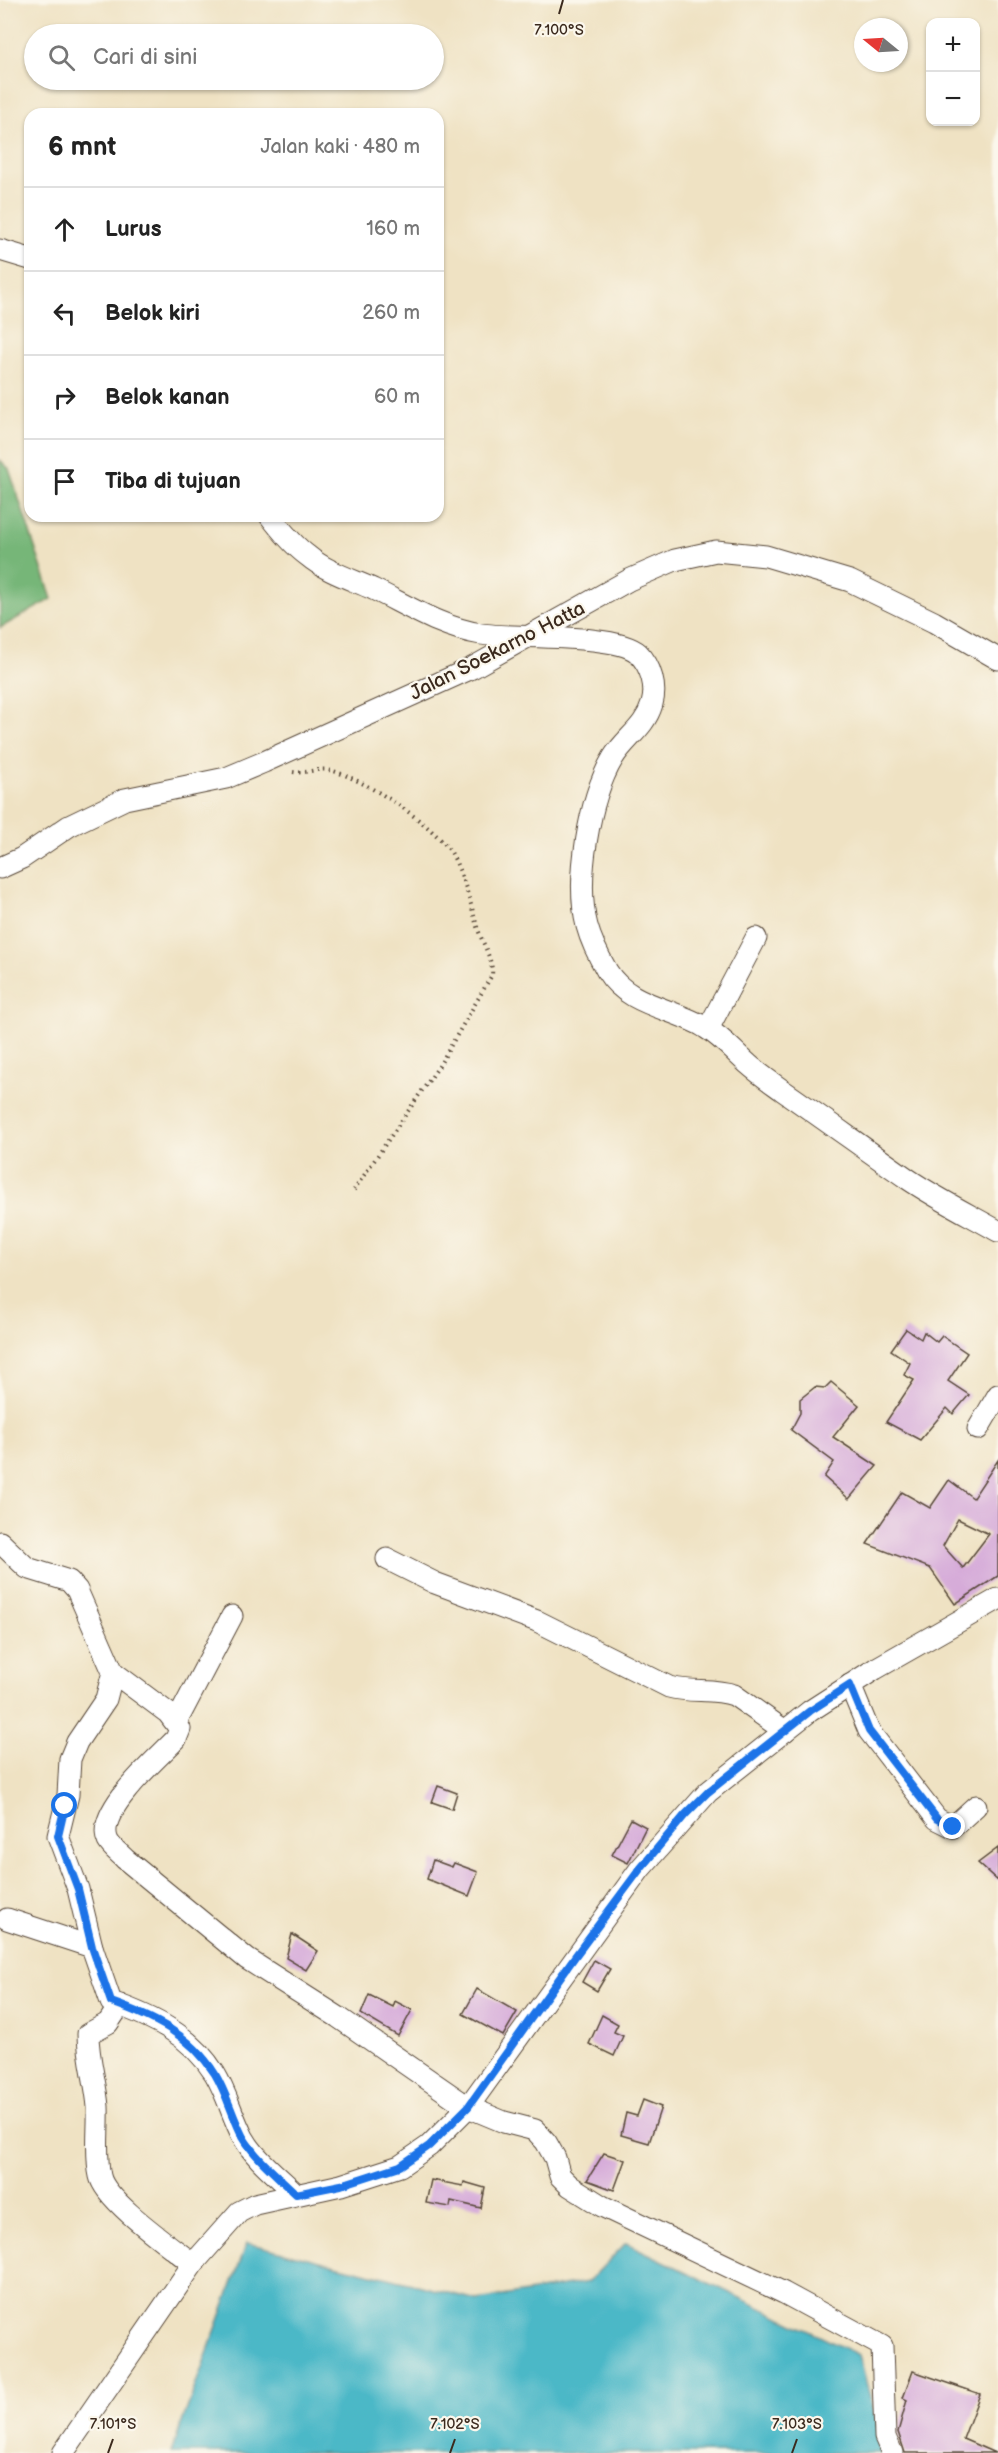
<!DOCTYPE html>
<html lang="id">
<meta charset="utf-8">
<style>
:root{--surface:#fff;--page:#f6f6f6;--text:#222;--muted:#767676;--line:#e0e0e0}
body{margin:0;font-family:"Balsamiq Sans",sans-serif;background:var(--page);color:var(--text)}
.controls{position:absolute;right:18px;top:18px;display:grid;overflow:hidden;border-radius:12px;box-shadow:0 2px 4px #0004}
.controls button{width:54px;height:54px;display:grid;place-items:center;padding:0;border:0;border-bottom:2px solid var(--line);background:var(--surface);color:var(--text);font:30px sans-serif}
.compass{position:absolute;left:854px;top:18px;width:54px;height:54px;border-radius:50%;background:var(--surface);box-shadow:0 2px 4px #0004;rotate:288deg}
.stop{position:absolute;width:18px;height:18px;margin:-14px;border:4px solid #1a73e8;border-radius:50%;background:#fff}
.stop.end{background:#1a73e8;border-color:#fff;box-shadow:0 2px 6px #0008}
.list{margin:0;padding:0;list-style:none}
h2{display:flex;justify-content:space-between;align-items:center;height:78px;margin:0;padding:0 24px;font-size:26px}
h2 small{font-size:20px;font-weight:400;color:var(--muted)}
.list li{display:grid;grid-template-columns:39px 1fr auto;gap:18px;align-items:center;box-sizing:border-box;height:84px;padding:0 24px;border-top:2px solid var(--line)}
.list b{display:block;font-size:22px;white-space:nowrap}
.list em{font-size:20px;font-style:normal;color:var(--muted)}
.icon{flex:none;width:33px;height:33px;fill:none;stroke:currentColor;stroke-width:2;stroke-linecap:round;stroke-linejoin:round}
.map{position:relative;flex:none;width:998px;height:2453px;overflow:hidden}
.search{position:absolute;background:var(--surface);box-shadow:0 2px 4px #0004;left:24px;top:24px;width:420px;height:66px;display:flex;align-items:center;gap:15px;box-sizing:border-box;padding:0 21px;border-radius:33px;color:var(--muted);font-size:22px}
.panel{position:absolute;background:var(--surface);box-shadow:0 2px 4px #0004;left:24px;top:108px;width:420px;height:414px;border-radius:18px}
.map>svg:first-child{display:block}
.forest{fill:#76b678;stroke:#58704b;stroke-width:1.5}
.water{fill:#4cb8c7;stroke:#447172;stroke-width:1.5}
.building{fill:#d6abd9;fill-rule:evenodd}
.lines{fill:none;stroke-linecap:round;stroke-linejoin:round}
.minor-casing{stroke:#564637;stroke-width:23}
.path{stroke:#564637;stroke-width:4;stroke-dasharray:1.5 4.5;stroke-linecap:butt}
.minor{stroke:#fff;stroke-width:21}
.route{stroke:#1a73e8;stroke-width:8}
.ticks{fill:none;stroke:#3b2a1e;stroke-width:2}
.labels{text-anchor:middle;stroke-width:4.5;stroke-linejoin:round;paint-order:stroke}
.street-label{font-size:20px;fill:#3b2a1e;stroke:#fbf7ec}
.ticks-label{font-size:15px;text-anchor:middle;fill:#3b2a1e;stroke:#fbf7ec;stroke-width:4.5;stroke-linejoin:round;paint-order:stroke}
</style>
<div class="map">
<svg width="998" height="2453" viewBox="0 0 998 2453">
<rect width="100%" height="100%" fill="#fbf7ec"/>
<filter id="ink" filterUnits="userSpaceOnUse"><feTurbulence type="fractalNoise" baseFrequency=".0167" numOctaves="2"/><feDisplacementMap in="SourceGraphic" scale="12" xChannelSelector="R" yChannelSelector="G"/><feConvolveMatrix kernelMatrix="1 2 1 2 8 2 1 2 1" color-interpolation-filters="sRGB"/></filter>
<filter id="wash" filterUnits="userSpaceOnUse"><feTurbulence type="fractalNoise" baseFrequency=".008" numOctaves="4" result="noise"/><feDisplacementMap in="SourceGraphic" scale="24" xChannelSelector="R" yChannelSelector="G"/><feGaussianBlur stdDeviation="1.35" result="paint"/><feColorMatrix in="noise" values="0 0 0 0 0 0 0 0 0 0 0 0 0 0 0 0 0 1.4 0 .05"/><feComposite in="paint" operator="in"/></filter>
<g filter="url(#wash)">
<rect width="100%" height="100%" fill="#efe2c3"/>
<!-- forest -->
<polygon class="forest" points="0,460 9,469 52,599 0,628"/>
<!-- water -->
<polygon class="water" points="247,2243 477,2300 588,2282 626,2243 859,2355 885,2453 171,2453"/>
<g id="blocks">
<!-- building -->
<g class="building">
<polygon points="906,1329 921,1339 924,1332 937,1342 942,1336 967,1353 948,1381 969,1395 953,1414 947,1408 920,1440 886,1422 914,1380 904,1375 910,1363 891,1350"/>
<polygon points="831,1382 859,1405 833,1437 877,1466 849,1499 824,1477 834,1462 791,1430 800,1413 800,1399 815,1387 825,1388"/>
<path d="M998,1460V1576L955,1604L930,1568L867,1544L902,1492L930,1508L949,1480L973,1498ZM958,1519L989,1534L963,1568L943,1546Z"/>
<polygon points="438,1786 457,1793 452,1809 432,1802"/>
<polygon points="631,1819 646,1827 628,1863 612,1855"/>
<polygon points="998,1848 998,1881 978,1863"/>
<polygon points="433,1860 452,1867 454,1863 478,1872 469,1896 427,1879"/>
<polygon points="292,1934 318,1951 306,1970 286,1958"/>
<polygon points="594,1960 610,1969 597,1991 582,1982"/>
<polygon points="477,1989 517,2012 503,2036 463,2014"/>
<polygon points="369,1995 393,2007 395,2001 412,2010 398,2036 361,2014"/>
<polygon points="602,2015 618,2024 614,2032 623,2036 614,2056 589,2044"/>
<polygon points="643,2100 661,2107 649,2143 621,2135 626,2113 637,2116"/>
<polygon points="604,2153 625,2160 614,2190 587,2180"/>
<polygon points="431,2180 463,2186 464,2182 485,2188 481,2208 451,2201 450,2207 426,2203"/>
<polygon points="913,2371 980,2394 963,2439 995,2453 905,2453 898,2432 907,2400 903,2398"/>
</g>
</g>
</g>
<g filter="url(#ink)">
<use href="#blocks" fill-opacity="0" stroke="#564637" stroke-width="1.5"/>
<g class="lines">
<defs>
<g id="minor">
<polyline points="0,250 30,259"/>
<path d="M270,516C281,530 293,545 308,556C327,572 351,579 373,589C408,606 442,628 481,634C514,639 616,633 638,653C651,666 657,687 652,704C645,728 625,738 613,758C589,798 575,881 587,926C591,941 599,957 607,971C628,1006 674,1008 706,1028C723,1038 734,1052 748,1064C758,1073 771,1082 782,1090C824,1119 865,1149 908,1179C936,1198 968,1214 998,1231"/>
<polyline points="0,868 22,858 69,826 125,799 226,778 264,762 472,668 629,580 675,560 716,551 766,556 850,581 934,622 998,659"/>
<polyline points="708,1029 756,938"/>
<polyline points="978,1429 998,1395"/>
<path d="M0,1542L27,1568L69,1581L77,1590L113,1672L106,1699L77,1742L70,1759L68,1795L58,1836L78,1889L92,1947L111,2002C153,2017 190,2034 215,2074C227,2094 232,2116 243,2137C255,2159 278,2176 296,2194"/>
<path d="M387,1559L435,1583L537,1621L669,1687C691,1693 713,1688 734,1695L785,1731"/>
<path d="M113,1672L168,1713L180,1729L176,1739C157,1759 94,1812 108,1841C111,1847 120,1854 125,1859L247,1959L338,2017L468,2107L504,2122L535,2130L546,2142L555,2158L560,2176L570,2186L602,2206L784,2293L882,2346L885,2437L892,2453"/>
<polyline points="850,1685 869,1731 937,1819 953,1827 976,1806"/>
<polyline points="177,1721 232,1616"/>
<polyline points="7,1919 92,1947"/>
<path d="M120,2005L108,2023L88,2034C88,2059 96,2082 98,2107C99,2129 95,2154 100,2176C105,2201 172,2247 193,2264"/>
<polyline points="63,2453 193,2264 239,2212 255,2204 341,2185 400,2166 429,2146 468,2107 640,1869 708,1792 810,1711 875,1669 998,1599"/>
</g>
</defs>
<!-- minor casing -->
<use href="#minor" class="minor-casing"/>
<!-- path -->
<path class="path" d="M293,772C305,774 317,768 329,770C362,777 435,825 452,854C463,876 470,900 476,923C480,939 494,961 492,975L439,1066L354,1190"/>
<!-- minor -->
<use href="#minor" class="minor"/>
</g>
</g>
<g class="lines" filter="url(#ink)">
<!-- route -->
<path class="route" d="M65,1806L58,1836L78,1889L92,1947L111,2002C153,2017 190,2034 215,2074C227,2094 232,2116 243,2137C256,2159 278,2176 296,2194L341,2185L400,2166L429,2146L468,2107L576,1955L640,1869L685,1815L708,1792L810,1711L850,1685L869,1731L937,1819L953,1827"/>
</g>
<!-- ticks -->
<path class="ticks" d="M559,14L563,0M108,2453L113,2439M450,2453L455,2439M792,2453L797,2439"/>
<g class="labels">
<!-- street labels -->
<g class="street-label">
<text transform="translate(497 650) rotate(-27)" y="7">Jalan Soekarno Hatta</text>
</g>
</g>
<g class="ticks-label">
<text x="559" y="35">7.100°S</text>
<text x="113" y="2429">7.101°S</text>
<text x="455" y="2429">7.102°S</text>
<text x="797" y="2429">7.103°S</text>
</g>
</svg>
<div class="controls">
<button>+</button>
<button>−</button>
</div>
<svg class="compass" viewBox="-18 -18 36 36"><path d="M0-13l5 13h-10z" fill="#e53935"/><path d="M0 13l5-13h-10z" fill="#767676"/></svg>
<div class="stop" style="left:65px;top:1806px"></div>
<div class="stop end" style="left:953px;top:1827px"></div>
<div class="search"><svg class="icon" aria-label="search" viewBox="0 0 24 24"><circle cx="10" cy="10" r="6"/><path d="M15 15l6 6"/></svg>Cari di sini</div>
<section class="panel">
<h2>6 mnt<small>Jalan kaki · 480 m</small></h2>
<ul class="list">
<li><svg class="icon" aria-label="ahead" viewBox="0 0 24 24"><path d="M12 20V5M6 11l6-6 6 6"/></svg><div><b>Lurus</b></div><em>160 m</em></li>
<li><svg class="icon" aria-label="left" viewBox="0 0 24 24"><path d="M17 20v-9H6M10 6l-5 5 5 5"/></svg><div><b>Belok kiri</b></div><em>260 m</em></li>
<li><svg class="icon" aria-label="right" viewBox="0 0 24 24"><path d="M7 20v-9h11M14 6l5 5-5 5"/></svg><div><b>Belok kanan</b></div><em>60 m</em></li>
<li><svg class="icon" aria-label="arrive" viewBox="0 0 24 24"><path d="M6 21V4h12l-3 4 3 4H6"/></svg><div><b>Tiba di tujuan</b></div></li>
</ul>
</section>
</div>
